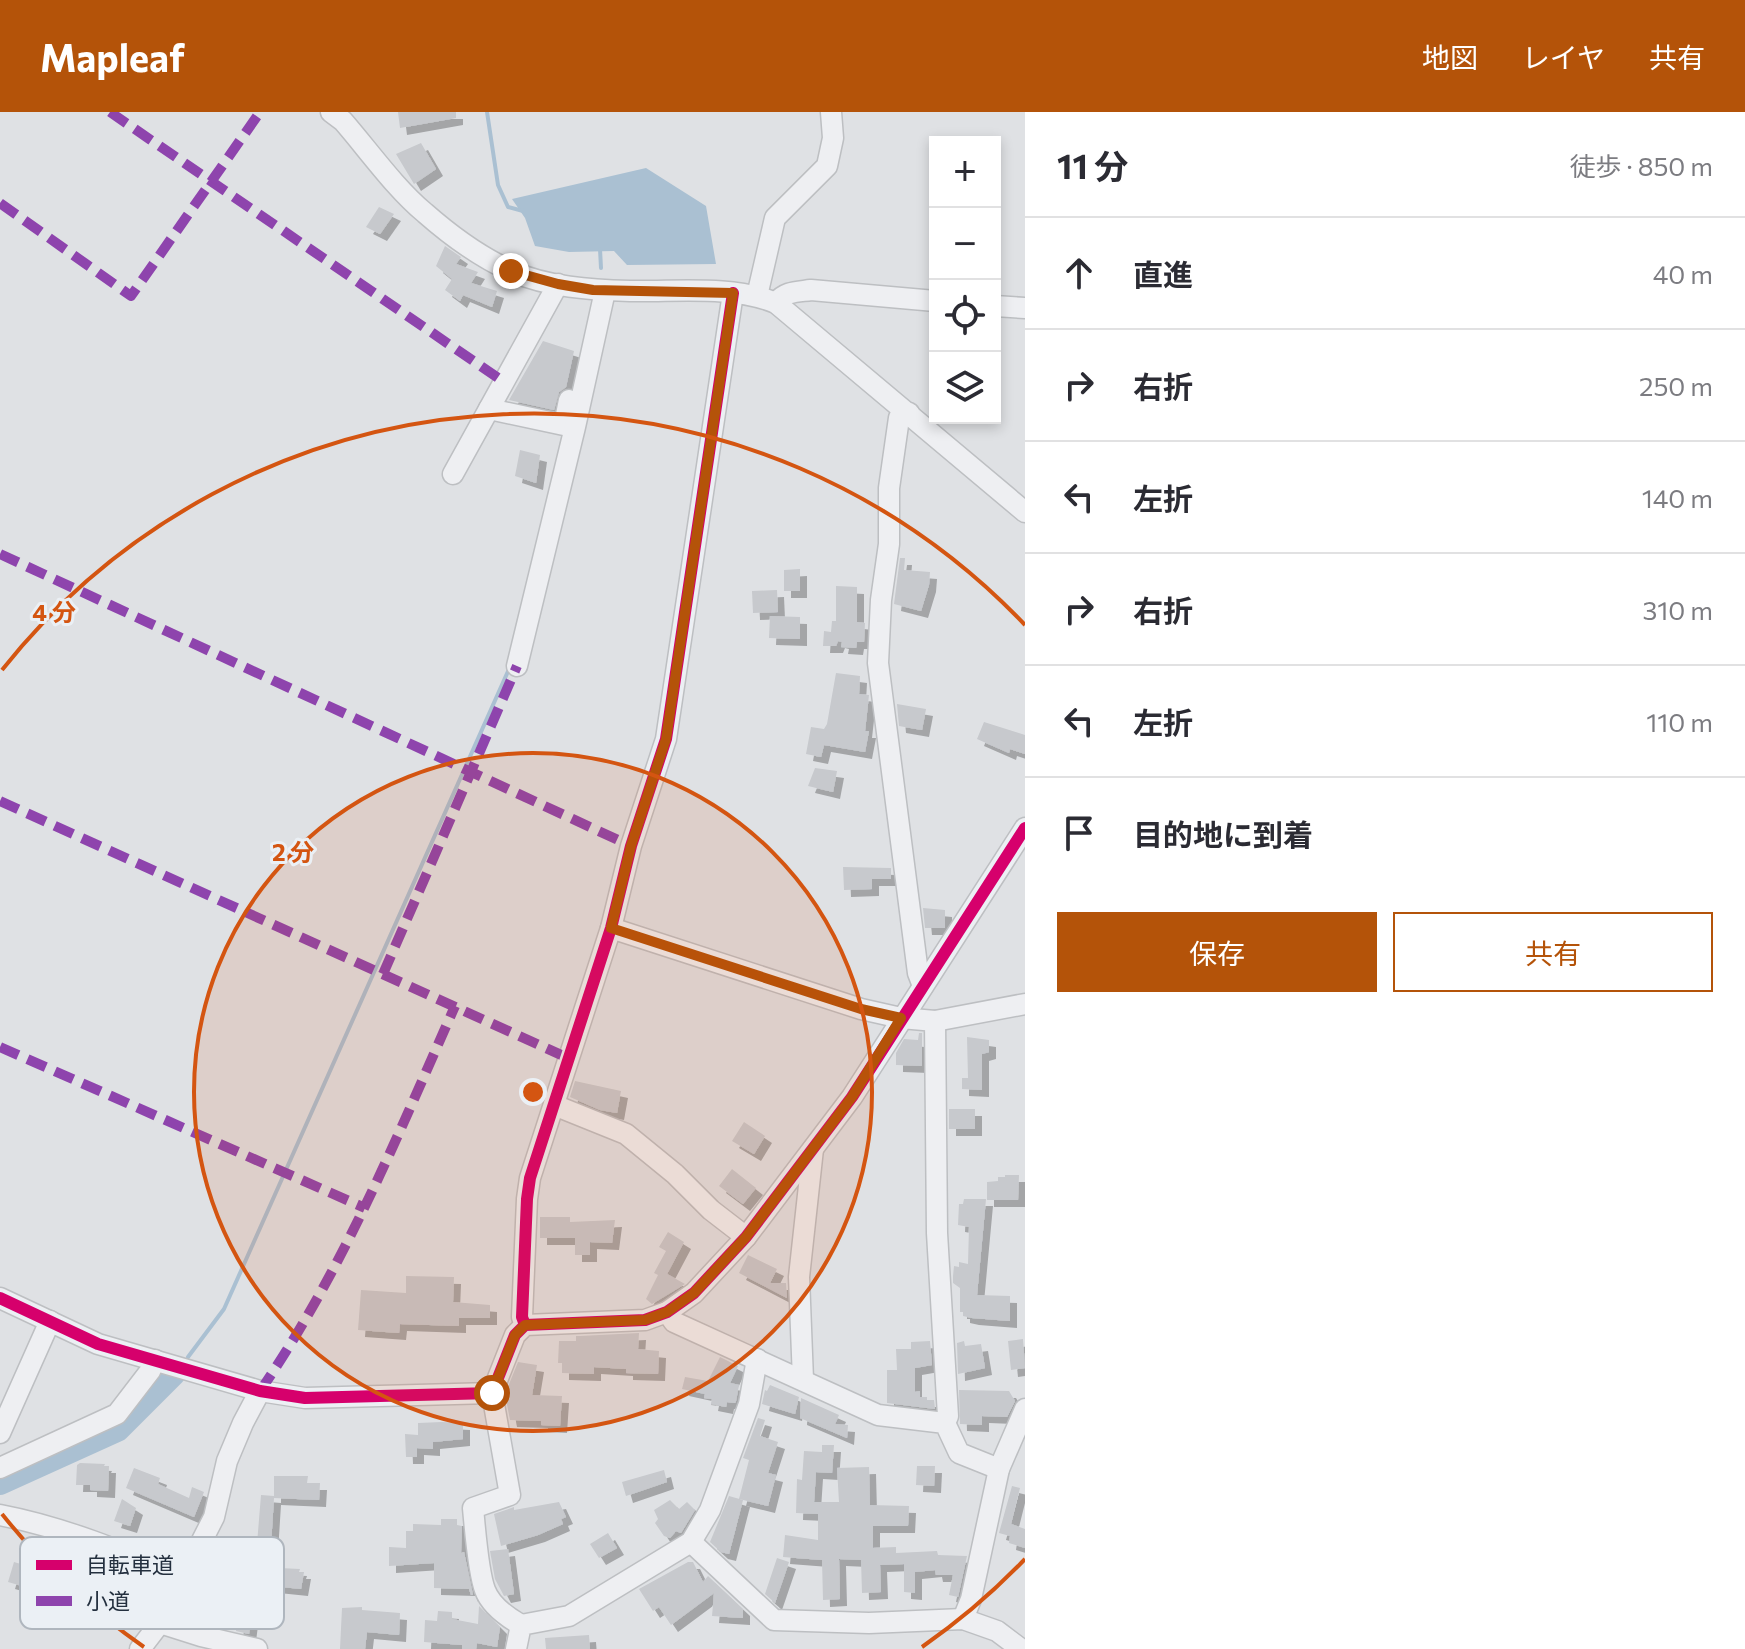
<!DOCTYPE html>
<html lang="ja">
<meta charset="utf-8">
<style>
:root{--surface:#fff;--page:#f2f2f3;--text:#2b2b33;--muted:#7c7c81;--line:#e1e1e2;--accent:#b45309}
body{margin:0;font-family:Commissioner,"Noto Sans JP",sans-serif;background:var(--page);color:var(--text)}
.controls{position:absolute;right:24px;top:24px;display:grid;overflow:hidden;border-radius:0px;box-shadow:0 4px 12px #0003}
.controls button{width:72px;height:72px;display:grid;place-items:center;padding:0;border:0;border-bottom:2px solid var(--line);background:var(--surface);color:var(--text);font:40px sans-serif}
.stop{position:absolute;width:24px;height:24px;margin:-18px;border:6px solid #b45309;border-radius:50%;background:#fff}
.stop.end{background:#b45309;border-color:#fff;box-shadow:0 2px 8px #0008}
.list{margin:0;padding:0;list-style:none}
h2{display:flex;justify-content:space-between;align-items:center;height:104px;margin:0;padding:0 32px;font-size:34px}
h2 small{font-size:26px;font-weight:400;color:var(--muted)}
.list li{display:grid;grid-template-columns:52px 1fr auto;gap:24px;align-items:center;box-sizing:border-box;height:112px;padding:0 32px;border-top:2px solid var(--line)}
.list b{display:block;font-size:30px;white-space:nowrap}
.list em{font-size:26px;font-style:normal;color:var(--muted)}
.actions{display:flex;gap:16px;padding:24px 32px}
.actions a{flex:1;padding:18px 0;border:2px solid var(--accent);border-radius:0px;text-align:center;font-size:28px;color:var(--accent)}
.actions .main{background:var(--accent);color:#fff}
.icon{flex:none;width:44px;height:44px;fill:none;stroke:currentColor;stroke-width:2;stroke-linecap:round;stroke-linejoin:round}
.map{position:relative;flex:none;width:1025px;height:1537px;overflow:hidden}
header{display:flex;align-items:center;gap:48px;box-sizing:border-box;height:112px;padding:0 40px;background:var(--accent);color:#fff}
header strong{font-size:38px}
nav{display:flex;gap:44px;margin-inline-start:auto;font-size:28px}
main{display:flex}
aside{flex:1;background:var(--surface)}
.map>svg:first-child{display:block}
.water{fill:#aac0d2}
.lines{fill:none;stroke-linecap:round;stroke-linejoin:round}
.stream{stroke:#aac0d2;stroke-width:4}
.river{stroke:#aac0d2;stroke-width:26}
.building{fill:#c7c9cd;filter:url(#shadow)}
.minor-casing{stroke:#bdbfc2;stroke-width:23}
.minor{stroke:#eeeff2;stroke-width:20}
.quiet{stroke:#8e44ad;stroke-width:10;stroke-dasharray:20 10;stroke-linecap:butt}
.cycleway-casing{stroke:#ebf0f5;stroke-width:17}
.cycleway{stroke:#d6006c;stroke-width:12}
.route{stroke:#b45309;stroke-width:10}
.ring{fill:none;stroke:#d45511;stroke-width:4}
.key{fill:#ebf0f5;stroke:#afb6be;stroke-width:2}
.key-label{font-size:22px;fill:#24303f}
.centre{fill:#d45511;stroke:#ebf0f5;stroke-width:4}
.ring-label{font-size:24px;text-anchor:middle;font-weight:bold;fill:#d45511;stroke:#ebf0f5;stroke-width:6;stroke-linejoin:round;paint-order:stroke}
</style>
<header>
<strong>Mapleaf</strong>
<nav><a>地図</a><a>レイヤ</a><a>共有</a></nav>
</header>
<main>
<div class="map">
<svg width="1025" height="1537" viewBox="0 0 1025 1537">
<defs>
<filter id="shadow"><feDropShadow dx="7" dy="7" stdDeviation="0" flood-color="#0004"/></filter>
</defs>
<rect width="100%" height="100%" fill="#dfe1e4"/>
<!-- water -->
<polygon class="water" points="646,56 706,94 716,152 627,153 614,139 569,140 535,134 525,106 512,87"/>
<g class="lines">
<!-- stream -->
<g class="stream">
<polyline points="487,0 498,73 508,95 523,99"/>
<polyline points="600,137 601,156"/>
<polyline points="188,1245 224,1197 509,557"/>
</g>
<!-- river -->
<polyline class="river" points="0,1370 117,1317 173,1261"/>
</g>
<!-- building -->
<g class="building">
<polygon points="398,0 456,0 456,6 400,16"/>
<polygon points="421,31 436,57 414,72 396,42"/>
<polygon points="379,95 394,102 380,122 366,115"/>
<polygon points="445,134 461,145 456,152 478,160 471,171 497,179 492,195 463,183 460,189 445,178 452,167 436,154"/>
<polygon points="543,229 574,239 566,275 559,280 554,298 509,288"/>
<polygon points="520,338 540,343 536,371 515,364"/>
<polygon points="900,446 905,446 904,458 930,460 929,473 921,499 894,492"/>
<polygon points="800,457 800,479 784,479 784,458"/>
<polygon points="836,474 857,475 857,510 865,511 864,530 857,530 856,536 841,535 842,530 838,529 836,534 823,534 824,519 831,520 832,509 836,509"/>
<polygon points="777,478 778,500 753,501 752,479"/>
<polygon points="770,504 800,505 800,527 769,526"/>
<polygon points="836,561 860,564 859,582 869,583 865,619 869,619 865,640 824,633 821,645 806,642 811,615 824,617 827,612"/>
<polygon points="897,592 926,597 922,618 899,614"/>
<polygon points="984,610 1025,623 1025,642 1010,637 1009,641 977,627"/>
<polygon points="815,656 837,659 833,680 808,674"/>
<polygon points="843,755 891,756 891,767 872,767 872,777 844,778"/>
<polygon points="923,796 945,798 945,816 925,816"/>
<polygon points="919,921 922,921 922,954 896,953 896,941 904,927 918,928"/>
<polygon points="967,925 989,928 989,940 982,942 982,978 962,977 962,966 968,966"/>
<polygon points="575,969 621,979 617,1001 600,998 570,985"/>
<rect x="949" y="997" width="26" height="20"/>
<polygon points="744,1010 765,1024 754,1042 732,1029"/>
<polygon points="732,1057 756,1076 743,1092 719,1074"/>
<polygon points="1005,1063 1019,1063 1018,1088 987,1088 987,1070 998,1069 998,1065 1005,1065"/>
<polygon points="964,1087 986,1087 977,1183 1010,1184 1010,1209 972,1206 963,1204 963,1200 960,1200 960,1176 953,1171 953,1164 954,1154 959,1155 959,1150 968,1152 969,1115 958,1113 959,1092 963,1092"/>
<polygon points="540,1105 570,1105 570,1110 615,1108 612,1131 590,1130 590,1143 575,1143 575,1126 540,1126"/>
<polygon points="668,1120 684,1130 667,1162 685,1172 652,1192 646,1187 658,1163 654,1161 666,1139 659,1135"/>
<polygon points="748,1143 777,1157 770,1171 786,1171 787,1186 739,1161"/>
<polygon points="406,1164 454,1165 453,1190 490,1193 490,1206 459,1206 459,1214 400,1212 399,1221 358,1218 361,1178 406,1181"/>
<polygon points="639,1221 638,1237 659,1239 658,1262 626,1261 626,1257 594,1255 594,1262 562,1261 562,1251 558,1251 559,1229 576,1229 576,1224 580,1224"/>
<polygon points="1023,1227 1025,1256 1011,1258 1008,1229"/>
<polygon points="930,1229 932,1253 915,1256 915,1280 920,1279 920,1285 927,1285 927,1288 934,1288 935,1297 887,1291 887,1258 897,1258 896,1237 911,1237 911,1230"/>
<polygon points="964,1229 965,1234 981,1232 985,1256 958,1262 957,1231"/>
<polygon points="720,1245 738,1254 730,1271 739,1273 736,1289 735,1291 727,1290 726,1295 711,1292 712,1287 704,1286 705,1282 682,1277 685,1265 708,1269"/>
<polygon points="518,1250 537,1253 532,1283 562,1284 560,1314 541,1313 541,1309 510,1308 505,1282"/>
<polygon points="770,1273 799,1285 795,1302 762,1292 765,1278 767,1279"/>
<polygon points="959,1278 1009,1279 1015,1289 1007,1305 982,1304 982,1313 960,1312"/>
<polygon points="801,1286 839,1303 835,1312 848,1313 847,1326 800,1306"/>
<polygon points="758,1306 765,1308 760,1324 778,1330 768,1361 776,1363 768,1394 739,1387 749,1348 743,1346"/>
<polygon points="442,1310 463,1311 463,1327 433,1330 433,1337 417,1336 417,1345 406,1345 405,1322 418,1323 418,1311"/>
<polygon points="822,1333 834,1333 832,1361 816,1360 814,1390 839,1390 837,1356 869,1355 870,1393 909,1394 908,1414 873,1414 873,1436 896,1435 896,1441 937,1439 938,1443 967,1444 958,1485 949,1483 953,1463 936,1463 935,1458 915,1460 915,1481 904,1480 904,1452 880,1453 881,1480 862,1481 861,1448 839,1447 840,1487 823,1488 822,1448 783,1445 785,1423 818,1428 818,1402 796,1401 797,1367 802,1368 804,1339 822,1340"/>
<polygon points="80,1351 105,1352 104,1354 109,1354 108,1379 90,1378 90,1373 76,1373 77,1353"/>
<polygon points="917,1354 935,1354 934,1374 916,1373"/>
<polygon points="134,1356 160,1366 158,1372 189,1386 192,1375 204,1380 194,1405 126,1376"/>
<polygon points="664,1358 667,1370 626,1384 622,1370"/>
<polygon points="274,1364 308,1364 307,1371 320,1371 319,1388 274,1386 271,1433 257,1432 261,1383 274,1384"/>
<polygon points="1012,1374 1020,1376 1011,1412 1025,1417 1025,1436 1009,1431 1010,1424 999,1421"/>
<polygon points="729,1384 743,1388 729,1442 721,1440 710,1430"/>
<polygon points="122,1387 136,1396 130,1414 114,1409"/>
<polygon points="670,1388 679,1397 687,1390 695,1398 681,1421 676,1419 670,1426 664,1424 655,1411 658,1407 654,1398"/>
<polygon points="559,1390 566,1405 561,1407 563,1412 538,1423 501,1434 494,1402 514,1395 514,1398"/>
<polygon points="441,1407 457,1407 457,1413 462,1414 461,1441 464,1440 473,1483 471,1483 469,1477 434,1476 434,1451 389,1454 389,1435 406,1436 406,1419 413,1419 413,1412 441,1413"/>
<polygon points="608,1421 617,1436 599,1446 590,1432"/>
<polygon points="508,1437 514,1482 504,1484 495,1467 490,1439"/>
<polygon points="220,1440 260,1445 259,1455 300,1457 299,1460 304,1460 301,1477 272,1474 267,1509 251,1507 249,1522 236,1519 239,1497 187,1490 195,1470 232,1476 217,1466"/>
<polygon points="777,1446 789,1450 775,1491 765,1482"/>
<polygon points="14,1450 41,1458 36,1478 8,1470"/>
<polygon points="688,1450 693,1450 703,1470 708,1464 743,1497 743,1506 712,1504 714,1481 671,1513 659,1495 653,1499 639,1477"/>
<polygon points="479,1494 500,1515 497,1535 477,1531 476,1537 462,1537 462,1533 424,1530 425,1508 437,1509 438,1499 452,1500 452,1507 478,1512"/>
<polygon points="362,1495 362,1498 400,1501 399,1523 367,1520 365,1537 340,1537 342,1496"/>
<polygon points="589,1523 590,1537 546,1537 545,1526"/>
</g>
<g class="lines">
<defs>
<g id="minor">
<path d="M331,0L343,9C369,39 395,76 425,101C450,123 480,145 511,159C547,175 591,178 630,179C677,180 732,173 776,191L1025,400"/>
<polyline points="757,184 775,106 827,54 833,26 831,0"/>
<path d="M776,191C785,179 797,180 811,178L935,189"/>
<polyline points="995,194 1025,196"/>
<polyline points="489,297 564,313 569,288"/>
<polyline points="909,301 899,306 889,376 889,432 881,488 878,551 918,861 923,874"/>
<polyline points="453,362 558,172"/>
<polyline points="517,554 575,315 605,179"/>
<polyline points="611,816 861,897 901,906 935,909 937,1121 948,1304 945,1311"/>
<polyline points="935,909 1025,892"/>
<polyline points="554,993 626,1022 675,1062 711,1098 746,1125"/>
<polyline points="0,1186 98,1232 260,1279 305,1286 492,1281 515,1223 525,1213 645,1208 667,1200 694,1181 746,1125 852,985 1025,716"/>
<polyline points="667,1200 674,1210 878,1303 945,1311 959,1341 999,1357"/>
<polyline points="525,1213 522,1205 527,1087 530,1066 611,816 631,734 666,627 733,181"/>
<polyline points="803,1268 799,1165 813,1037"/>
<path d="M492,1281L510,1383L473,1396C475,1416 478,1460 485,1478C491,1494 507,1505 521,1513"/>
<polyline points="0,1321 50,1209"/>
<polyline points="0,1356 117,1302 150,1259 155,1248"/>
<path d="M0,1403C63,1415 124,1440 183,1466"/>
<polyline points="691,1430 774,1508 869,1511 963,1507 997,1519 1021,1537"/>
<polyline points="963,1507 971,1487 999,1357 1025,1297"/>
<polyline points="160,1511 201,1524 257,1537"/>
<polyline points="140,1537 160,1511 214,1405 227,1349 243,1311 260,1279"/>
<polyline points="516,1537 521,1513 569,1504 691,1430 710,1398 749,1292 757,1247"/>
</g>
</defs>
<!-- minor casing -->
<use href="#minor" class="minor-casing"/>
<!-- minor -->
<use href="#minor" class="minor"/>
<!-- quiet -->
<g class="quiet">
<polyline points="110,0 504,270"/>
<polyline points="0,91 131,184 260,0"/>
<polyline points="0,442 631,734"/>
<polyline points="0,689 568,946"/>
<polyline points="383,862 517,554"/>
<polyline points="0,935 365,1096"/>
<path d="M260,1279C342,1160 397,1025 455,894"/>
</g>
<defs>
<g id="cycleway">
<polyline points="0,1186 98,1232 260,1279 305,1286 492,1281 515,1223 525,1213 645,1208 667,1200 694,1181 746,1125 852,985 1025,716"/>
<polyline points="525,1213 522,1205 527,1087 530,1066 611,816 631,734 666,627 733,181"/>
</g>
</defs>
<!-- cycleway casing -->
<use href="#cycleway" class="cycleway-casing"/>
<!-- cycleway -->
<use href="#cycleway" class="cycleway"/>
</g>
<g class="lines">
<!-- route -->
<polyline class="route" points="492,1281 515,1223 525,1213 645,1208 667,1200 694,1181 746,1125 852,985 901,906 861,897 611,816 631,734 666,627 733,181 593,178 558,172 511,159"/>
</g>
<!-- distance rings -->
<circle cx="533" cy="980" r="339" fill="#d45511" fill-opacity=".12"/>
<g class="ring">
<circle cx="533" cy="980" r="339"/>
<path d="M1025 1447A678 678 0 0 1 922 1535M144 1535A678 678 0 0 1 2 1402M2 558A678 678 0 0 1 1025 513"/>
</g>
<!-- legend -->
<rect x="20" y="1425" width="264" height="92" rx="12" class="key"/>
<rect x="36" y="1448" width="36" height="10" fill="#d6006c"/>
<rect x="36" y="1484" width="36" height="10" fill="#8e44ad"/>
<g class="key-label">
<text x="86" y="1461">自転車道</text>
<text x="86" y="1497">小道</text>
</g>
<circle cx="533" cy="980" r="12" class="centre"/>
<g class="ring-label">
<text x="54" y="509">4 分</text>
<text x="293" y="749">2 分</text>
</g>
</svg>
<div class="controls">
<button>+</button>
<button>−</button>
<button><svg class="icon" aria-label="locate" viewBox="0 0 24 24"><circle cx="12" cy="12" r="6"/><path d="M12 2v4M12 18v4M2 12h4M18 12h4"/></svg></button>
<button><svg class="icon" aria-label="layers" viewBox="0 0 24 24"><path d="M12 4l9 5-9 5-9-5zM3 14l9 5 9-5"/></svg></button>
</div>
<div class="stop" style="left:492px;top:1281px"></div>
<div class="stop end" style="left:511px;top:159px"></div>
</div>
<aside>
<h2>11 分<small>徒歩 · 850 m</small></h2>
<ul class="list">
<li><svg class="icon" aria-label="ahead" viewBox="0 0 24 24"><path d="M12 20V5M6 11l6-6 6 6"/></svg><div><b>直進</b></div><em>40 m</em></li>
<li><svg class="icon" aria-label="right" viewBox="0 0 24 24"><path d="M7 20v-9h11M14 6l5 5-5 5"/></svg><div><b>右折</b></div><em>250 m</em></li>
<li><svg class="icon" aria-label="left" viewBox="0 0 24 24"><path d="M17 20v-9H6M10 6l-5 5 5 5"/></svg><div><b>左折</b></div><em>140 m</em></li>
<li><svg class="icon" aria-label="right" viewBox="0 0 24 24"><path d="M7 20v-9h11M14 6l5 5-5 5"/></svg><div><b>右折</b></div><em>310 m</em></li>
<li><svg class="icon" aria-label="left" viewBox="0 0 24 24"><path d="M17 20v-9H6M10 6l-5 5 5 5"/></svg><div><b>左折</b></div><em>110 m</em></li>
<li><svg class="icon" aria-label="arrive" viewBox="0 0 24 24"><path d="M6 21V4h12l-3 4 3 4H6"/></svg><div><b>目的地に到着</b></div></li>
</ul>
<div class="actions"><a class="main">保存</a><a>共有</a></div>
</aside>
</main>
